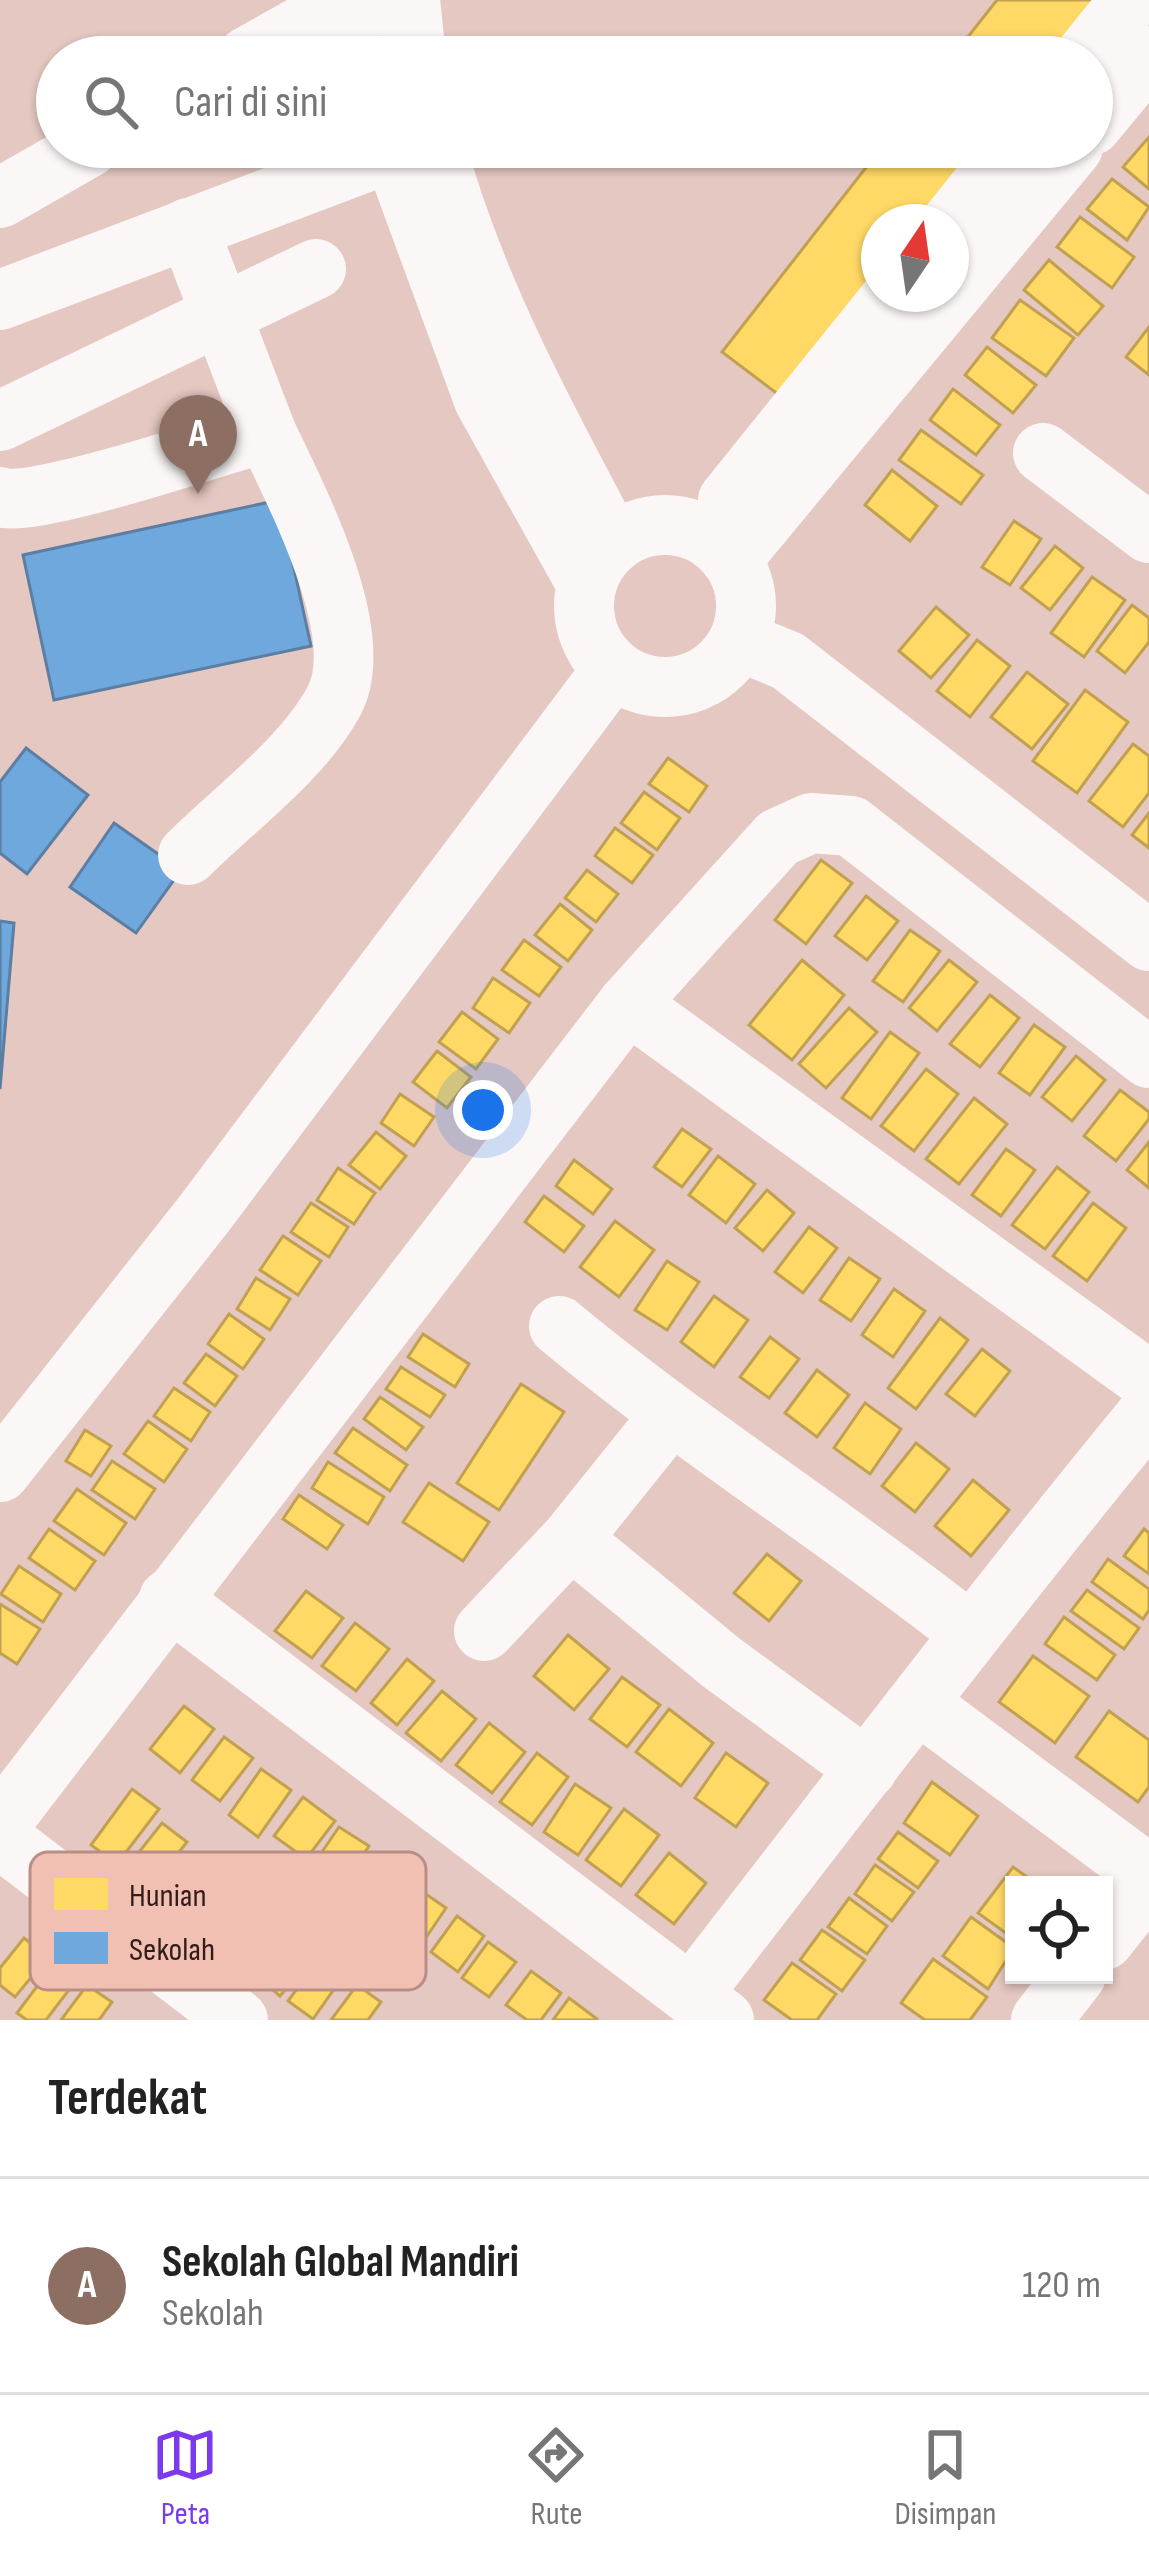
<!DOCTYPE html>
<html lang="id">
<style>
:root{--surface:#fff;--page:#f2f2f2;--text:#222;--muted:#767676;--line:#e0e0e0;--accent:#7c3aed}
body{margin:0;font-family:"Sofia Sans Condensed",sans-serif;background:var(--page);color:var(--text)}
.controls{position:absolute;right:36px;bottom:36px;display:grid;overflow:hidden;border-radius:0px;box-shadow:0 3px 9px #0004}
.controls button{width:108px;height:108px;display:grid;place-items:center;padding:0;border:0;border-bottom:3px solid var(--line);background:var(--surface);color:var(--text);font:60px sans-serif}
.compass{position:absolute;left:861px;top:204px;width:108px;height:108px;border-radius:50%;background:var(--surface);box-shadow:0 3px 9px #0004;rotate:13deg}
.you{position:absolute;left:483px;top:1110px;width:42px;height:42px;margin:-30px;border:9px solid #fff;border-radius:50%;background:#1a73e8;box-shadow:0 0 0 18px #1a73e833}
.badge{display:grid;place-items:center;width:78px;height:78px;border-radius:50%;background:var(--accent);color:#fff;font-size:39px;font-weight:700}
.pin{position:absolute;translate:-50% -99px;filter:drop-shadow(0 3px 6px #0008)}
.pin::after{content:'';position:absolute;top:63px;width:42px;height:36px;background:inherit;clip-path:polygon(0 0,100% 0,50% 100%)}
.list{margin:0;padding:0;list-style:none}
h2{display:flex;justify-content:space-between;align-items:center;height:156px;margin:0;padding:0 48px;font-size:51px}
h2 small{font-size:39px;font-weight:400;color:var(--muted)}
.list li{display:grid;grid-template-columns:78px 1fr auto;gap:36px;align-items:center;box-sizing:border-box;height:216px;padding:0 48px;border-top:3px solid var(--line)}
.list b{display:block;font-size:45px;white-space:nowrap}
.list p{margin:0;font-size:39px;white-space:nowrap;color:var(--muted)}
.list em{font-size:39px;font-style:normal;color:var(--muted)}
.icon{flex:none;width:66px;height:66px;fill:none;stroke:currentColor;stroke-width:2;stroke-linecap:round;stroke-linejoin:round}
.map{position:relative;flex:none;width:1149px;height:2020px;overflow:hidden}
.search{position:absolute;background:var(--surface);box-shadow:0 3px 9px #0004;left:36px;right:36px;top:36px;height:132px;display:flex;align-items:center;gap:30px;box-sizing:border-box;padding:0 42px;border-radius:66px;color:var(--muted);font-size:45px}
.sheet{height:372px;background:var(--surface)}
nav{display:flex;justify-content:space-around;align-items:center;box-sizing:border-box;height:168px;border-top:3px solid var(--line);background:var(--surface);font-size:33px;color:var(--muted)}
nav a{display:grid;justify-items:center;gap:6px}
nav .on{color:var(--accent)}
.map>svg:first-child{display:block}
.homes{fill:#ffd966;stroke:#c1a14f;stroke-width:3}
.schools{fill:#6fa8dc;stroke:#5c7ea2;stroke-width:3}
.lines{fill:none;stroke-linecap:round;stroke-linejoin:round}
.minor{stroke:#fbf7f6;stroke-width:60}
.key{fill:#f2bfb3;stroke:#b88e85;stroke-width:3}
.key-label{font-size:33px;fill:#301d19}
</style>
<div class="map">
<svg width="1149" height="2020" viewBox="0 0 1149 2020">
<rect width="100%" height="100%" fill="#e4c8c1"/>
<!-- homes -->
<g class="homes">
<polygon points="997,0 1094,0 1050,57 952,57"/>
<polygon points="1149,137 1149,189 1123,167"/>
<polygon points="882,147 979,147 921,222 879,222 879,275 783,398 722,352"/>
<polygon points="1112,179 1149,207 1127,240 1087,209"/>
<polygon points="1080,217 1134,257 1112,288 1057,247"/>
<polygon points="1049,260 1103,306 1078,335 1024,290"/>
<polygon points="1020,300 1074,338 1046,376 992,338"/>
<polygon points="1149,327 1149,375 1126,357"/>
<polygon points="987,347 1036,385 1013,413 965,375"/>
<polygon points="953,389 1000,425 976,455 930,420"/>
<polygon points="921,430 983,475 961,504 899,460"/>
<polygon points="892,470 937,506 910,541 865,505"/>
<polygon points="1014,521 1041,539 1010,585 982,567"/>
<polygon points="1055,546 1083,568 1050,610 1021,588"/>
<polygon points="1092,577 1125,600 1084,657 1051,633"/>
<polygon points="1132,605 1149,618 1149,642 1125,673 1097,651"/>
<polygon points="936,607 969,635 931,678 899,651"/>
<polygon points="977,640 1010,666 970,717 937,691"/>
<polygon points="1027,672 1068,704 1032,749 991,717"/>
<polygon points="1085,690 1128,722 1077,793 1033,761"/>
<polygon points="1133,744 1149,756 1149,793 1123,827 1089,801"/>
<polygon points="668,758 707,786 689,812 649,784"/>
<polygon points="644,792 680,818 657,850 621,823"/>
<polygon points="1149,813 1149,848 1132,835"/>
<polygon points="615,828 653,855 632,883 595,856"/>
<polygon points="821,860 852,883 806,944 775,920"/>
<polygon points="587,870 618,894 596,922 565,898"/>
<polygon points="866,896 898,921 867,960 835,936"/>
<polygon points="560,904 592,930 568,961 535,935"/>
<polygon points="910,930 940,951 903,1002 873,981"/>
<polygon points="524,940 561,967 539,996 502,970"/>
<polygon points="802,960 844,995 792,1060 749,1025"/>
<polygon points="949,960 977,982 937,1031 909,1008"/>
<polygon points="493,978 530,1003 509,1033 473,1008"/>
<polygon points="990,995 1019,1018 980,1067 950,1044"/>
<polygon points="849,1008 877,1032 826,1088 799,1064"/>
<polygon points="462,1012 498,1039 476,1069 439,1042"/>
<polygon points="1034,1025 1065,1047 1030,1095 999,1073"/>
<polygon points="890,1032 919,1053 871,1119 842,1098"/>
<polygon points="437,1051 471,1077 447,1108 413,1082"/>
<polygon points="1076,1056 1105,1080 1072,1121 1042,1097"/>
<polygon points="926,1069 958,1094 914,1151 881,1126"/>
<polygon points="1120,1090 1149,1112 1149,1119 1116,1161 1084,1136"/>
<polygon points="400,1094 434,1117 414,1146 381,1123"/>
<polygon points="974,1098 1007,1124 959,1184 926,1159"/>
<polygon points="682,1129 711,1149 682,1187 654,1167"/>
<polygon points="376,1132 406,1156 380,1189 349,1165"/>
<polygon points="1149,1142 1149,1188 1127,1170"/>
<polygon points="1006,1149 1035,1170 1001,1216 972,1195"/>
<polygon points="718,1156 755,1184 726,1223 689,1195"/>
<polygon points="574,1160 612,1189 593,1214 556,1186"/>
<polygon points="1057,1167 1089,1192 1045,1249 1012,1225"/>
<polygon points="338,1168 375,1193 354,1224 317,1200"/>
<polygon points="767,1190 794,1213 763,1251 735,1228"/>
<polygon points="544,1196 584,1226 564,1252 525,1222"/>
<polygon points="311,1203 348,1227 329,1257 291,1232"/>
<polygon points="1093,1203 1126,1228 1087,1281 1053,1256"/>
<polygon points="615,1221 654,1250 619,1297 580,1267"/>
<polygon points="809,1227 837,1248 803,1293 775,1272"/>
<polygon points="283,1236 321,1261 298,1295 260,1270"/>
<polygon points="849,1258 880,1279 851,1321 820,1300"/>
<polygon points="667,1261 699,1282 667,1330 635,1310"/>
<polygon points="256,1278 290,1299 270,1330 237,1309"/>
<polygon points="894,1289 925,1311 893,1357 862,1335"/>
<polygon points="714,1296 748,1320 714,1367 681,1342"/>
<polygon points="229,1314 264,1339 243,1369 208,1344"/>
<polygon points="940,1318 968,1340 916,1409 888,1388"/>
<polygon points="423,1334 469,1364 455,1387 408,1357"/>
<polygon points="770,1337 799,1359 769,1398 740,1377"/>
<polygon points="982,1349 1010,1371 975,1416 946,1394"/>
<polygon points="206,1354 237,1376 215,1406 184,1383"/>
<polygon points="401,1367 445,1395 430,1417 386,1389"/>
<polygon points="817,1370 849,1395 817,1437 785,1413"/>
<polygon points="521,1384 564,1412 499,1510 457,1483"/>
<polygon points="174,1388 210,1412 191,1441 154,1416"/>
<polygon points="380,1397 423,1427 406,1450 364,1419"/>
<polygon points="865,1403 901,1429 870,1474 834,1448"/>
<polygon points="148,1421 187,1449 164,1482 124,1454"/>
<polygon points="353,1428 407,1465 390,1491 335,1453"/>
<polygon points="85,1430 111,1446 91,1476 66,1461"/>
<polygon points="916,1443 949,1469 915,1512 882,1486"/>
<polygon points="112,1461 155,1489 135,1519 92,1490"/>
<polygon points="328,1462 384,1497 368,1524 312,1488"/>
<polygon points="973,1480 1009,1510 971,1556 935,1526"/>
<polygon points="429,1483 489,1522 463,1561 403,1522"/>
<polygon points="77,1489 126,1523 104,1555 54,1521"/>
<polygon points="299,1495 343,1525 327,1549 283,1519"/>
<polygon points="49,1529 95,1561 75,1590 29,1558"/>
<polygon points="1144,1529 1149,1533 1149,1574 1124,1556"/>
<polygon points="767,1554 801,1581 769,1621 734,1593"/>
<polygon points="1108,1559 1149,1589 1149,1610 1143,1619 1092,1582"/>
<polygon points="19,1566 61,1594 43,1622 1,1594"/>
<polygon points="1087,1590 1139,1628 1124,1649 1071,1611"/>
<polygon points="306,1591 343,1618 312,1658 275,1631"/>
<polygon points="0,1604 40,1629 17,1664 0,1653"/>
<polygon points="1064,1617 1115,1655 1097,1680 1045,1644"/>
<polygon points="355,1623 389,1649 356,1691 322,1666"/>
<polygon points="568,1635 609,1669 574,1710 534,1676"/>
<polygon points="1033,1656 1089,1696 1055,1743 999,1702"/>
<polygon points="407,1659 434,1681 397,1725 371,1703"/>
<polygon points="622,1677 660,1705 627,1747 590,1719"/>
<polygon points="442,1691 476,1719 441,1761 406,1733"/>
<polygon points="184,1706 214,1729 180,1773 150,1749"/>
<polygon points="669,1709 713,1743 681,1786 636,1752"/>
<polygon points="1109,1711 1149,1740 1149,1787 1138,1802 1076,1757"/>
<polygon points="489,1723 525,1752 492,1793 456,1765"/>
<polygon points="224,1737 253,1758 220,1801 192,1780"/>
<polygon points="537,1753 568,1777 532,1825 500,1802"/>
<polygon points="726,1753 768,1783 736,1827 695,1798"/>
<polygon points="261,1769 291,1790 258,1837 229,1815"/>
<polygon points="932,1782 978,1816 950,1855 904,1823"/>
<polygon points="575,1784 611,1808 578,1855 544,1832"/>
<polygon points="132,1789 159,1809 117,1864 91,1845"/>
<polygon points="303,1797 335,1821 306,1859 274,1836"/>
<polygon points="624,1809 659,1835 621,1886 586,1860"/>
<polygon points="162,1823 187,1842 149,1890 124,1871"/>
<polygon points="339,1827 369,1846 343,1885 313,1865"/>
<polygon points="898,1832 938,1861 918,1888 878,1859"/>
<polygon points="669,1853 706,1883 674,1924 636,1895"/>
<polygon points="875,1865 914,1892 892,1921 855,1894"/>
<polygon points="1013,1867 1038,1885 1014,1885 1014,1939 978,1913"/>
<polygon points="417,1888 446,1908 423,1942 393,1923"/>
<polygon points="849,1898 887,1926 867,1954 828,1927"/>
<polygon points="457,1916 484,1936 458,1972 431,1952"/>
<polygon points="971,1917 1014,1948 988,1989 943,1956"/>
<polygon points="288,1928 317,1951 280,1996 253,1973"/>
<polygon points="822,1930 865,1960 842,1991 800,1960"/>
<polygon points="24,1938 48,1957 15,1997 0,1985 0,1968"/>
<polygon points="488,1942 516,1962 489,1997 462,1978"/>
<polygon points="322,1955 346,1972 313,2019 288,2001"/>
<polygon points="933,1959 987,1997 970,2020 925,2020 901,2003"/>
<polygon points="56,1961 78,1978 46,2020 27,2020 17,2013"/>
<polygon points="792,1963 836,1994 817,2020 792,2020 764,2000"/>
<polygon points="531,1971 561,1993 541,2020 527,2020 506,2005"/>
<polygon points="87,1985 112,2002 99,2020 61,2020"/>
<polygon points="357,1985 381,2002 368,2020 331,2020"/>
<polygon points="569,1998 597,2019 597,2020 553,2020"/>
</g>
<!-- schools -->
<g class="schools">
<polygon points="279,500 311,646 54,700 23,555"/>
<polygon points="26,748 88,795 27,874 0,853 0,782"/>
<polygon points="114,823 181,870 136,933 70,887"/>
<polygon points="0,921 14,923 0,1089"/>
</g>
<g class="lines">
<!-- minor -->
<g class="minor">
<polyline points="367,0 374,57"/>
<polyline points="410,0 416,57"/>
<polyline points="247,57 348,0"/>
<polyline points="1084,57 1130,0"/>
<polyline points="1092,125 1149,56"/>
<polyline points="391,147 484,400 585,581"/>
<path d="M436,147C475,288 544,414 612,542"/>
<polyline points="0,198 89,147"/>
<polyline points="951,223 1012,147"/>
<polyline points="188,228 266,432"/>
<polyline points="0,300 392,152"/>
<polyline points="0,421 316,269"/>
<polyline points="1043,453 1149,533"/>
<path d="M0,497C29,510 224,444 266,432C295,494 370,634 334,701C302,760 235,808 188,855"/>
<polyline points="728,500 894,294"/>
<circle cx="665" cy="606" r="81"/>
<polyline points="732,559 1073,147"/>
<polyline points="740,641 788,661 1149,941"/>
<polyline points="628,1004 1149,1381"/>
<path d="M559,1326C690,1435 834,1525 968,1631"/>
<polyline points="0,1472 204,1214 613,669"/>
<polyline points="571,1539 722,1663 867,1769"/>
<polyline points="169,1599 724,2020"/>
<polyline points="484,1631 571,1539 669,1417"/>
<polyline points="919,1704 1149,1875"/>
<polyline points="0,1824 628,1004 778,838 811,823 851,826 1149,1058"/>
<polyline points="0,1838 238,2020"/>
<polyline points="1104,1940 1149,1883"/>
<path d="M691,1995C843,1799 992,1603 1149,1412"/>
<polyline points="1041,2020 1076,1975"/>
</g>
</g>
<!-- legend -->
<rect x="30" y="1852" width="396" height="138" rx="18" class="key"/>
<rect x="54" y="1878" width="54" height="32" fill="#ffd966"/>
<rect x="54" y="1932" width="54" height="32" fill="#6fa8dc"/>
<g class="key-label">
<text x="129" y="1906">Hunian</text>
<text x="129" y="1960">Sekolah</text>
</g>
</svg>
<div class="controls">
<button><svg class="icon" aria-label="locate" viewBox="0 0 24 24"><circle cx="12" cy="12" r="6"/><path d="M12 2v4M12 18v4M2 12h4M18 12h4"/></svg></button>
</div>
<svg class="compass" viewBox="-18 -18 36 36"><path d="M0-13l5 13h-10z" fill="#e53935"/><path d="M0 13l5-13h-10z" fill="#767676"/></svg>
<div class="you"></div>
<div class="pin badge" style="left:198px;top:494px;background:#8d6e63">A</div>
<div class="search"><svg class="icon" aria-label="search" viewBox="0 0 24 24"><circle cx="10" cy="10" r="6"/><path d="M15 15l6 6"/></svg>Cari di sini</div>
</div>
<section class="sheet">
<h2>Terdekat<small></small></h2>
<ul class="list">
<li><span class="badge" style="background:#8d6e63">A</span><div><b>Sekolah Global Mandiri</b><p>Sekolah</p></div><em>120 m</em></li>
</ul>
</section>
<nav>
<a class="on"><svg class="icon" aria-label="map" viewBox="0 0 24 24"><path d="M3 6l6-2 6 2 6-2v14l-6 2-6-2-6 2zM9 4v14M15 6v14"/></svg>Peta</a>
<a><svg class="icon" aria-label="directions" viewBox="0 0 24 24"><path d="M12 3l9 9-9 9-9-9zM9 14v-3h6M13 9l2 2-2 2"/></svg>Rute</a>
<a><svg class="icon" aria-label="saved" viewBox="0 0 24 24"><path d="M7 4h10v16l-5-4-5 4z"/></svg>Disimpan</a>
</nav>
